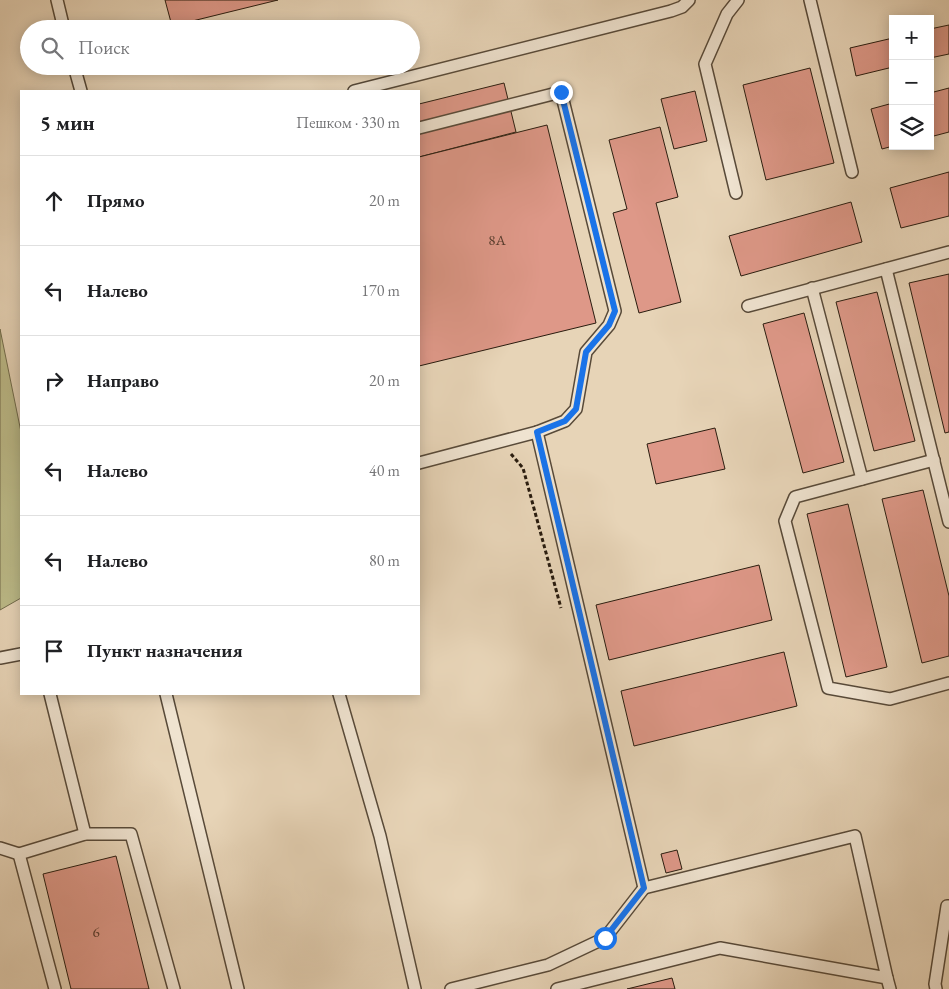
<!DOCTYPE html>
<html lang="ru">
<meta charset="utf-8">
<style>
:root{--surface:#fff;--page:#f2f2f2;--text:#202124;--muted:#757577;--line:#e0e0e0}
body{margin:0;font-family:"EB Garamond",serif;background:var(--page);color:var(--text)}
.controls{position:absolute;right:15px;top:15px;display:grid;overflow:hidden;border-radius:0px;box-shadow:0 2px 12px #0003}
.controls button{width:45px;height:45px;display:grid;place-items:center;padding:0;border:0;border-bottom:1px solid var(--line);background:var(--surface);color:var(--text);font:25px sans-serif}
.stop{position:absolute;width:15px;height:15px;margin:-11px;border:4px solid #1a73e8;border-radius:50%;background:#fff}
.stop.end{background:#1a73e8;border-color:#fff;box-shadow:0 1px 5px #0008}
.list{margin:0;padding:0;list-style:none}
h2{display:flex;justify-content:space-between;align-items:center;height:65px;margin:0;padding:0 20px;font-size:21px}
h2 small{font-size:16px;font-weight:400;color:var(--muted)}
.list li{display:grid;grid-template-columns:32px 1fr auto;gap:15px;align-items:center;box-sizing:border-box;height:90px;padding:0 20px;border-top:1px solid var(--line)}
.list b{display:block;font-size:19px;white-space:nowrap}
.list em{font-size:16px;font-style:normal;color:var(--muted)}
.icon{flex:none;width:28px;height:28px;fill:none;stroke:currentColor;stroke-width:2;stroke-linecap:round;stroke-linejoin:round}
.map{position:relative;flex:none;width:949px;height:989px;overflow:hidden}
.search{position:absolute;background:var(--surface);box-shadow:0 2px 12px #0003;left:20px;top:20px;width:400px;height:55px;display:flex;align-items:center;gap:12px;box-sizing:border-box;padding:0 18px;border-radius:28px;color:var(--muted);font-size:19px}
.panel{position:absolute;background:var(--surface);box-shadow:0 2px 12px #0003;left:20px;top:90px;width:400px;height:605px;border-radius:0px}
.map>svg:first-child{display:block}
.green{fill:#bcbb89;stroke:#726c4c}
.building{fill:#de9888;stroke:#291c0f}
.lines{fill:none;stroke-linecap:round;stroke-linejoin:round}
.service-casing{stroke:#584a39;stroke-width:14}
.path{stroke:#291c0f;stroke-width:3;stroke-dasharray:4 2.5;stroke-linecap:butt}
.service{stroke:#efe3d0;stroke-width:11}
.route{stroke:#1a73e8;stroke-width:6}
.labels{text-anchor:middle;stroke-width:4;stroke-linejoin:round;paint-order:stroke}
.number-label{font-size:15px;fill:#563b2d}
</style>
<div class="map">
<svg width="949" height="989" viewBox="0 0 949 989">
<rect width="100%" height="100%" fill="#e7d4b7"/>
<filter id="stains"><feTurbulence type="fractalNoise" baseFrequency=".004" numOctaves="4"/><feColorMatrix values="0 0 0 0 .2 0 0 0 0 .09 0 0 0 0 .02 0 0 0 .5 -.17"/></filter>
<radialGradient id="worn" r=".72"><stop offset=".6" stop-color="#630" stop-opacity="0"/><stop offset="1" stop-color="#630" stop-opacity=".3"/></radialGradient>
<!-- green -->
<polygon class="green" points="0,329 21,432 21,598 0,610"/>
<!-- building -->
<g class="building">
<polygon points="165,0 278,0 172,26"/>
<polygon points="949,25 949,54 930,58 930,29"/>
<polygon points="893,38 893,67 856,76 850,48"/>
<polygon points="810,68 834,163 766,180 743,85"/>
<polygon points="504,83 516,132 419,157 419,104"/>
<polygon points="949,88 949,132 930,137 930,93"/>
<polygon points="695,91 707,141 674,149 661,99"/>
<polygon points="893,103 893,146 882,149 871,109"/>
<polygon points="547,125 596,323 419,366 419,157"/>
<polygon points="660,127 678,197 656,203 681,302 639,313 613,213 627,209 609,140"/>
<polygon points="949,172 949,216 901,228 890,188"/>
<polygon points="851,202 862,242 741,276 729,236"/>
<polygon points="949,274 949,432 945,433 909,283"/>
<polygon points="877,292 915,441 874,451 836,302"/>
<polygon points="804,313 844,462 803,473 763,324"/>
<polygon points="715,428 725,469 656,484 647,444"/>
<polygon points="923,490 949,596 949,656 922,663 882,499"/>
<polygon points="848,504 887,667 846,677 807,514"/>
<polygon points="759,565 772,620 609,660 596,605"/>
<polygon points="784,652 797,706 634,746 621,691"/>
<polygon points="677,850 682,869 666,873 661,854"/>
<polygon points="116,856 149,989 71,989 43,874"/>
<polygon points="672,978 675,989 627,989"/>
</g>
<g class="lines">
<defs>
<g id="service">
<polyline points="57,0 64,29"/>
<polyline points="810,0 852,172"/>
<polyline points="74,66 81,91"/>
<polyline points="354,91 671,11 682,7 689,0"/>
<polyline points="419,128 561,92 615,311 609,325 586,352 576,409 565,421 537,432"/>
<polyline points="736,193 705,64 727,14 738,0"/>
<polyline points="886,269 949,522"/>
<polyline points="812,288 862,479"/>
<polyline points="748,306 949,252"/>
<polyline points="934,460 795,497 785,521 828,688 890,699 949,683"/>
<polyline points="419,463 537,432 644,888 855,836 887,978"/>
<polyline points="0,658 21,654"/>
<polyline points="50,694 85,834"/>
<polyline points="166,694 238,989"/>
<polyline points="339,694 380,836 415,989"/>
<polyline points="0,848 19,854"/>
<polyline points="55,989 19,854 85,834 131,834 174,989"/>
<polyline points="451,989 548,965 605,938 644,888"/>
<polyline points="557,989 720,948 887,978 890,989"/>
<polyline points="936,989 935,984 947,906 949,906"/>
</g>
</defs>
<!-- service casing -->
<use href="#service" class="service-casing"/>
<!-- path -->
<polyline class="path" points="511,454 523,468 561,608"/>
<!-- service -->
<use href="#service" class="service"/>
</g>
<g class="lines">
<!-- route -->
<polyline class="route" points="561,92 615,311 609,325 586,352 576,409 565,421 537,432 644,888 605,938"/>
</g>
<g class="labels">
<!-- number labels -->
<g class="number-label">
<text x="497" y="245">8А</text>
<text x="96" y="937">6</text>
</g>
</g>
<rect width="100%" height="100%" filter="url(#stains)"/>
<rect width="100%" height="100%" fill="url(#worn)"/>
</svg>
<div class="controls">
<button>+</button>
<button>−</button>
<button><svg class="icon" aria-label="layers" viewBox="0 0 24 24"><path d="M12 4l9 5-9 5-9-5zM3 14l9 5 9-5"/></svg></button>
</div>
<div class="stop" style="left:605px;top:938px"></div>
<div class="stop end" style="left:561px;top:92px"></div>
<div class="search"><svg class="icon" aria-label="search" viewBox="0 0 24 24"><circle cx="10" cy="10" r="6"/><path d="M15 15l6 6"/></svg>Поиск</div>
<section class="panel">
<h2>5 мин<small>Пешком · 330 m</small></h2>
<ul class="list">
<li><svg class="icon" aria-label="ahead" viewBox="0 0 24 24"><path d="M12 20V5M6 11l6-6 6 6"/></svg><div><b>Прямо</b></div><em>20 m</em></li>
<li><svg class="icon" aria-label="left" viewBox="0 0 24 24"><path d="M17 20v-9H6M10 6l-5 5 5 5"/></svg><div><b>Налево</b></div><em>170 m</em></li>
<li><svg class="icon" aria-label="right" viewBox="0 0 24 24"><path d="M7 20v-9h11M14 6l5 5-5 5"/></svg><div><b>Направо</b></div><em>20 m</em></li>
<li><svg class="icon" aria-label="left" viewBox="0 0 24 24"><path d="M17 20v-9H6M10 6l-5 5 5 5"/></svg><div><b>Налево</b></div><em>40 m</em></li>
<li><svg class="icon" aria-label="left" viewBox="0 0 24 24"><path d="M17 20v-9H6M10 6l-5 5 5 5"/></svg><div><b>Налево</b></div><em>80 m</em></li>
<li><svg class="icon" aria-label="arrive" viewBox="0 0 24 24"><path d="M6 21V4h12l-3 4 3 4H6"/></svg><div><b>Пункт назначения</b></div></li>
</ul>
</section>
</div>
